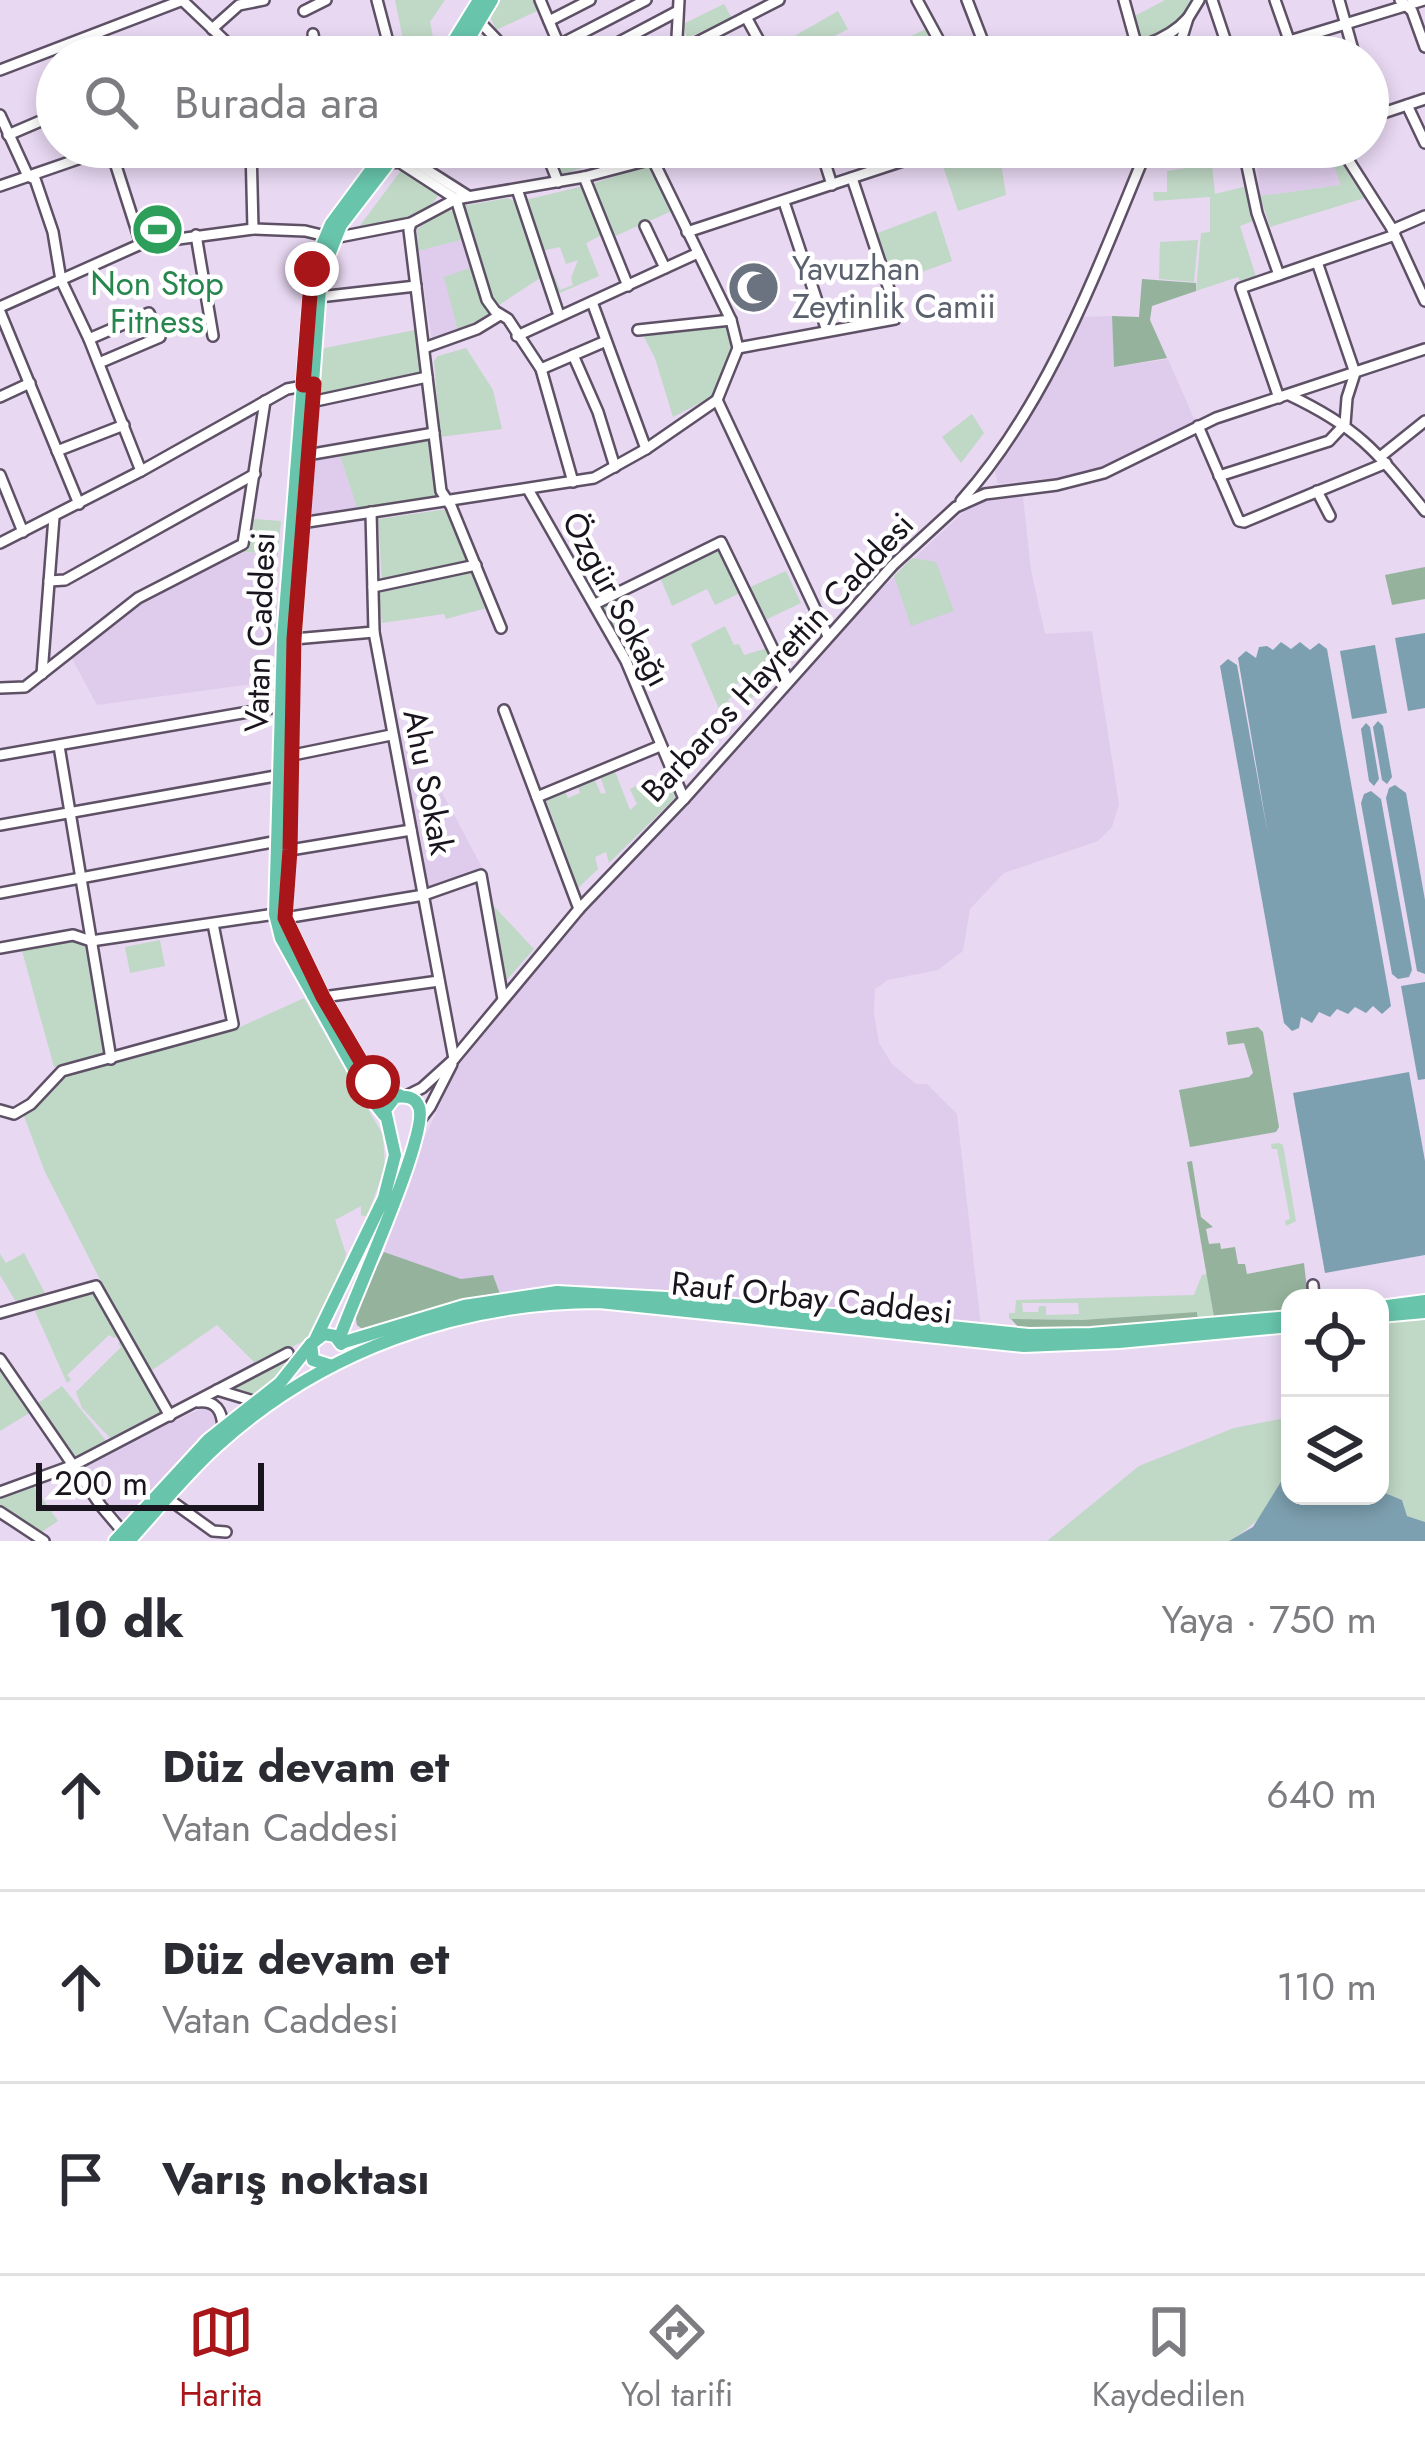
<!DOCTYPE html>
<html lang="tr">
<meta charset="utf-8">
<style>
:root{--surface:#fff;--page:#f2f2f3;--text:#2b2b33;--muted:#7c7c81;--line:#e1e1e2;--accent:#a91619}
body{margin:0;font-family:Jost,sans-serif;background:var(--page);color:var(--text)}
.controls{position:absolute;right:36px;bottom:36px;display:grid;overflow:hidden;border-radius:24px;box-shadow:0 6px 18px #0003}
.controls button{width:108px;height:108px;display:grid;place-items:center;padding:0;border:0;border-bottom:3px solid var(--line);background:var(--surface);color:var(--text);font:60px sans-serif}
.scale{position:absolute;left:36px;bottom:30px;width:228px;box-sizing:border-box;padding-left:12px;border:6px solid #19141d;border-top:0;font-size:33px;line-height:42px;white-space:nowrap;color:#19141d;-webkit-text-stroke:9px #fff;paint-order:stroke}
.stop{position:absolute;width:36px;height:36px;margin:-27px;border:9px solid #a91619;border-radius:50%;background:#fff}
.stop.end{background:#a91619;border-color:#fff;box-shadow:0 3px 12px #0008}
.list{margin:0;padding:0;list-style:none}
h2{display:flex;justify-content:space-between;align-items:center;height:156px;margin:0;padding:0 48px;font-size:51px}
h2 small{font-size:39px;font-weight:400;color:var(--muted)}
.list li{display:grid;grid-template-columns:78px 1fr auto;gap:36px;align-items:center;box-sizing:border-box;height:192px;padding:0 48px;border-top:3px solid var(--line)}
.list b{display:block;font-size:45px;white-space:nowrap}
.list p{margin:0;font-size:39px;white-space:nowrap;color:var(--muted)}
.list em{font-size:39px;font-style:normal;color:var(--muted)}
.icon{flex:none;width:66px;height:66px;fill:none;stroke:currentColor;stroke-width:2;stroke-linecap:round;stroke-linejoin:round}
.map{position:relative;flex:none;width:1425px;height:1541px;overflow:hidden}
.search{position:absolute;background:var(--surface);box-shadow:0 6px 18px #0003;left:36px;right:36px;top:36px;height:132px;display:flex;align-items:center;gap:30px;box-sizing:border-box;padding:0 42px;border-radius:66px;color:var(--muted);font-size:45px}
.sheet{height:732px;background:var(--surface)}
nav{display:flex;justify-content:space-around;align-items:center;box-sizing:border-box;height:168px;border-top:3px solid var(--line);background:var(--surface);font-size:33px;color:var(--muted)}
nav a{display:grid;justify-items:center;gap:6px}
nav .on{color:var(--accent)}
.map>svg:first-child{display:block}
.built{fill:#dfccec}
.green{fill:#c0d8c6;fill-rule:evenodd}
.forest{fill:#95b39c}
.water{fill:#7da0b0}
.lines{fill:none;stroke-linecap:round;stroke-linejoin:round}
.minor-casing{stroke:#5e5166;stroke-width:14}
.major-casing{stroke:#fff;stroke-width:16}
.minor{stroke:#fff;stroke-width:9}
.major{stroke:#68c5ac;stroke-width:12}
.route{stroke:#a91619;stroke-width:15}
.labels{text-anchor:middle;stroke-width:9;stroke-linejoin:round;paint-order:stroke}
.worship-label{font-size:33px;fill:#5b616d;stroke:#fff;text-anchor:start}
.leisure-label{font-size:33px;fill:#27864d;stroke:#fff}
.street-label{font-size:33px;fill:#19141d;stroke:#fff}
</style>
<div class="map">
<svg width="1425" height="1541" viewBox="0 0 1425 1541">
<rect width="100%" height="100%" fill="#e8d8f2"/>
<!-- built -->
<g class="built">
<polygon points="1256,147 1327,147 1342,185 1260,196"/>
<polygon points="465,239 473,267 458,331 432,340 418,251"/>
<polygon points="1112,316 1115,367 1168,359 1195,421 1101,467 1068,477 998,484 994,468 1048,387 1081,317"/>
<polygon points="339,453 358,511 307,518 311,461"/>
<polygon points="1023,497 1031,570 1045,634 1092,631 1119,804 1112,827 1098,841 1004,873 970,909 963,951 938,970 888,980 875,989 874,1014 879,1043 892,1064 916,1084 927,1084 957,1114 981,1326 585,1285 456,1303 369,1330 357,1325 355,1319 360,1300 384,1252 415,1157 466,1050 618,874 690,802 860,609 973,503"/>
<polygon points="243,552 278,554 275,681 97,705 71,657 142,599"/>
<polygon points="424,733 430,770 483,869 428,888 398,738"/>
<polygon points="205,1407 216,1413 220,1424 126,1522 106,1501 81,1464"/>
</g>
<!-- green -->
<g class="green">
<polygon points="395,0 445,0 430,22 435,47 406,54"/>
<polygon points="497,0 535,0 539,10 496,30 489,14"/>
<polygon points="1165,0 1193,0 1178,24 1141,40 1131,18"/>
<polygon points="724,4 732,18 687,38 683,24"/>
<polygon points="838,11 848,29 793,57 784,42"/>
<polygon points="928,28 943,57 874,54"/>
<polygon points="551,147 595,147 598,159 596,164 562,174 558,173"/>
<polygon points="869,147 919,147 919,148 915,154 873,166"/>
<polygon points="927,147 978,147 981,153 999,150 1006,195 958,211 941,160 930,158"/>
<polygon points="1327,147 1334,147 1368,197 1270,227 1260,196 1341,185"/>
<polygon points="1212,164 1215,194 1247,186 1256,220 1240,226 1256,277 1241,282 1238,277 1196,291 1201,233 1210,232 1210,197 1154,201 1153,192 1167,192 1167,171"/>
<polygon points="648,165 672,211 613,237 592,184"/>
<path d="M402,169L439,194C424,222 387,222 359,227Z"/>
<polygon points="584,186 602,235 586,243 599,276 555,295 549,277 554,275 560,290 573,285 571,278 578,260 566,264 560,247 541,251 525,200"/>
<polygon points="508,198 517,203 540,278 496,307 463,206"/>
<polygon points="446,209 457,213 465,239 418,251 417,229"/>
<polygon points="936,211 952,261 892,283 875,234"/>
<polygon points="1198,240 1194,282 1159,279 1160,242"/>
<polygon points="473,267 490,316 458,331 444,277"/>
<polygon points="726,326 732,349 711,397 673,417 655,358 643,335"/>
<polygon points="415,330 420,374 317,396 320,349"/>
<polygon points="466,348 493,390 502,429 440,437 434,361 438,356"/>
<polygon points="972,414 984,433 961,463 942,437"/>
<polygon points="430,440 438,498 358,511 339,453"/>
<polygon points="448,509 469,561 382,582 378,519"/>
<polygon points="253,519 281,521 278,554 243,552 249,549"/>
<polygon points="719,547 740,593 715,605 707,589 672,606 659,575"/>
<polygon points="912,558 936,562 954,611 911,626 894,576"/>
<polygon points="786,571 801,603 763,621 748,588"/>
<polygon points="472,572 487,608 446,619 444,614 382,623 378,593"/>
<polygon points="622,594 648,647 627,652 601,605"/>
<polygon points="725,626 734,645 739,644 744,655 767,648 779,673 764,691 749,699 741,682 729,687 732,696 728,700 735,712 723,718 691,644"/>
<polygon points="614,769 630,810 637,804 630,789 665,772 675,798 609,863 606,852 595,857 598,869 578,888 546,800 565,791 568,798 580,793 578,786 594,778 601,794 606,793 600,776"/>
<polygon points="489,901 534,949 504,983"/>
<polygon points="73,937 86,948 105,1056 54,1067 21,947"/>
<polygon points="160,940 165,966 130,973 125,947"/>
<polygon points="304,998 383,1135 385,1167 367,1217 361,1215 361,1206 335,1220 346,1254 342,1278 308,1339 256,1364 217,1325 148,1373 45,1172 24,1116 66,1076 238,1028"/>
<polygon points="1279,1143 1283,1145 1296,1221 1286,1226 1285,1221 1290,1219 1277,1149 1272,1149 1271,1144"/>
<polygon points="24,1253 47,1297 18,1305 0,1275 0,1254 6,1263"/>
<path d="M1207,1274L1214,1317L1198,1319V1313L1082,1320L1009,1319V1313H1015L1016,1300L1194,1295L1202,1275ZM1022,1303H1078L1079,1314L1046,1315V1306H1039L1038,1312H1023Z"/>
<polygon points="89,1291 95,1294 118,1336 114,1338 109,1335 67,1375 71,1380 67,1383 35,1311"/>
<polygon points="1425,1319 1425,1522 1407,1516 1402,1500 1380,1491 1380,1324"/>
<polygon points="122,1341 162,1411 111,1439 82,1408 76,1392 121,1347 118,1343"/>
<polygon points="298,1356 284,1373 257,1394 238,1391 234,1386"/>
<polygon points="0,1367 31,1412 0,1431"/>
<polygon points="62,1386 107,1442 77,1458 37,1404"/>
<path d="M1290,1417C1290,1433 1293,1452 1290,1467C1284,1497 1254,1527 1229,1541H1047L1139,1466L1234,1428Z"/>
<polygon points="32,1484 58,1521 40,1533 0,1508 0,1499"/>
</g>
<!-- forest -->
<g class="forest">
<polygon points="1142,279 1196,283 1196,291 1152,306 1150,320 1167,358 1114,367 1112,316 1139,317"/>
<polygon points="1425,567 1425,599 1392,605 1385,575"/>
<polygon points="1258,1027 1263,1032 1279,1127 1276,1132 1190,1147 1179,1090 1249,1077 1253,1073 1244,1043 1228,1045 1226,1032"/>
<polygon points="1192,1161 1201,1217 1213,1227 1206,1229 1209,1244 1220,1243 1221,1249 1235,1247 1238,1264 1245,1264 1247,1274 1304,1263 1308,1298 1290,1298 1290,1311 1214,1317 1187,1162"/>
<polygon points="384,1252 461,1279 493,1275 500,1294 362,1329 357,1325 355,1313 360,1300"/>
<polygon points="1197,1312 1198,1319 1091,1329 1020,1329 1011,1319 1082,1320"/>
</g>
<!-- water -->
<g class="water">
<polygon points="1425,633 1425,708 1408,711 1395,638"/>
<polygon points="1281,642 1291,649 1300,642 1310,650 1319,643 1327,649 1391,1006 1382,1014 1373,1006 1366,1013 1355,1007 1348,1014 1337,1009 1330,1017 1319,1012 1312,1023 1301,1017 1299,1028 1292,1031 1284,1023 1220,666 1228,659 1237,665 1268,835 1238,658 1246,651 1256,658 1259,647 1267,646 1273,650"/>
<polygon points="1375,645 1387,713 1352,719 1340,651"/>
<polygon points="1378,721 1383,726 1392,777 1387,784 1382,780 1373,727"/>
<polygon points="1366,723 1370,727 1379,779 1374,786 1369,781 1361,729"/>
<polygon points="1395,785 1406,793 1425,900 1425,974 1417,971 1386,798 1389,788"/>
<polygon points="1371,791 1381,799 1412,970 1409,977 1398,979 1392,974 1361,803 1364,794"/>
<polygon points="1425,982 1425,1079 1418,1080 1401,986"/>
<polygon points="1409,1072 1425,1161 1425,1255 1325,1273 1293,1093"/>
<polygon points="1290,1467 1290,1496 1380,1496 1380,1491 1402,1500 1407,1516 1425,1522 1425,1541 1229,1541 1253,1527"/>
</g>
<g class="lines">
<defs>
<g id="minor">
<polyline points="182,0 242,57"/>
<polyline points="377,0 392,57"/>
<polyline points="540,0 564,57"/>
<polyline points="917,0 948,57"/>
<polyline points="967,0 989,57"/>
<polyline points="1124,0 1137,47"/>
<polyline points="1212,0 1231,57"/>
<polyline points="1275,0 1295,57"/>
<polyline points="1339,0 1355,57"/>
<polyline points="1400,0 1412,11 1425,47"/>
<polyline points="304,11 326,0"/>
<polyline points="746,17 768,57"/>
<polyline points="549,21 590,0"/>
<polyline points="480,22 500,43 506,57"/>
<polyline points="212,29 239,5 264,0"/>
<polyline points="313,34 317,57"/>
<polyline points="559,45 646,0"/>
<polyline points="676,53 779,0"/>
<polyline points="1149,55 1154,57"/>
<polyline points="591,57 678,11"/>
<polyline points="656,57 676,44"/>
<polyline points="676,57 679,0"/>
<path d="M1081,57C1120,50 1160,49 1188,18"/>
<polyline points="1176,57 1188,18 1199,0"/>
<polyline points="1237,57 1424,0"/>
<polyline points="0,70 183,0"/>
<polyline points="1407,105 1425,143"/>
<polyline points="0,115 28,176 35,179 53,232 61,280 89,339 141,471"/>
<polyline points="1368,118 1425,99"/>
<polyline points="8,135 57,114"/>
<polyline points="110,147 141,244"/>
<polyline points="251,147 253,229"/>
<polyline points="366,147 390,163 399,162 456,199 487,300 495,311 508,319 541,369 573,482"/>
<polyline points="544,147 558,182"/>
<polyline points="599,147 605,171"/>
<polyline points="820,147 832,185"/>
<polyline points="1243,147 1257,213 1279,275"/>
<polyline points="1340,147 1391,227 1425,301"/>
<polyline points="652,158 731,320 738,348 717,400"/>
<polyline points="399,162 413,161 468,196"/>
<polyline points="584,177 628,286"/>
<polyline points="0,186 110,148"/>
<polyline points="517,189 559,315"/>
<polyline points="784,202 827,331"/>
<polyline points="411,223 409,230 441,491 451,506 501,628"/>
<polyline points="645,226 665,268"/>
<polyline points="687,232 921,155 922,147"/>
<polyline points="196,235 213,336"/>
<polyline points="319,297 416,286"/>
<polyline points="592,302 646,449"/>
<polyline points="0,307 141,244 253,229 305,231 334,238 411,223 456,199 584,177 698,147"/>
<polyline points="0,312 79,504"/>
<polyline points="638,330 731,320"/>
<polyline points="517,336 698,253"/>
<polyline points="89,339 149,313 160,337 99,363"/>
<polyline points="424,348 477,329 500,315"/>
<polyline points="738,348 895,319 897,313 852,178"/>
<polyline points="573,355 598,412 615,467"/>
<polyline points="541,369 606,341"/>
<path d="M1289,395C1359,428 1377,452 1425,511"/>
<polyline points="0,397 30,383"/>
<polyline points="1279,398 1241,288 1392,236 1397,228 1425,216"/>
<polyline points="717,400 828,636"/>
<polyline points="311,402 427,377"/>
<polyline points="1198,426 1239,521 1244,522 1386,463"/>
<polyline points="57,451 124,425"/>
<polyline points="307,455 434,433"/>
<polyline points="1380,457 1425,421"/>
<polyline points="0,475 23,532"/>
<polyline points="1219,476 1329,441 1345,424 1347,398 1355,373 1317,262"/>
<polyline points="529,491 626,661 684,799"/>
<polyline points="1317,491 1330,516"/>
<path d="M961,501C1050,401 1097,269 1148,147"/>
<polyline points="371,512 374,632 454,1059"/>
<polyline points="301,523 594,478 646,449 717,400"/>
<polyline points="0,543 141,471 287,389 309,385"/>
<polyline points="49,581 65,580 255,474"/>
<polyline points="373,587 476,565"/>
<polyline points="595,604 721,542 788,680"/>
<polyline points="294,639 374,632"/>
<polyline points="42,674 54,517"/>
<polyline points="0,688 25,687 138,598 243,544 265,401"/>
<polyline points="504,710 579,909"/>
<polyline points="59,746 111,1059"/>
<polyline points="0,755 283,706"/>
<polyline points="293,755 391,735"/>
<polyline points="537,797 660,746"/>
<polyline points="0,825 281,775"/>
<polyline points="290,850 411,830"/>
<polyline points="0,893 278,841"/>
<polyline points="285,918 424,895 481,875 503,999"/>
<polyline points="0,948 73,935 91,941 275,914"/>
<polyline points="323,997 439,981"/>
<polyline points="406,1096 422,1088 454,1059 579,909 684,799 893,565 956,507 985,494 1057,485 1104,473 1216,418 1425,349"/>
<polyline points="0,1110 14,1114 31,1104 62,1071 233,1024 213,924"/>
<polyline points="420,1120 430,1107 452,1064"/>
<polyline points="1313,1285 1314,1298"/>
<polyline points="0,1313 96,1286 170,1416"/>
<polyline points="0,1359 101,1506 123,1532"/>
<polyline points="217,1390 257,1402"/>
<path d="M198,1402C216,1400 222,1411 223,1427"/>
<polyline points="0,1492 74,1465 288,1353"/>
<polyline points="167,1498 213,1531 226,1532"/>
<polyline points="0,1512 44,1541"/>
</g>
<g id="major">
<polyline points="444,57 479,0"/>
<polyline points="458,57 492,0"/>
<polyline points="401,1096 373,1082 323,997 285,918 294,639 321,275 341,225 401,147"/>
<polyline points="384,1115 369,1096 281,938 275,914 283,638 312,269 331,224 388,147"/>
<polyline points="1380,1307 1425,1301"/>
<polyline points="1380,1316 1425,1312"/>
<path d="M316,1338L384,1198L395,1155L385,1110L395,1097C405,1096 415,1096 419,1107C430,1133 351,1303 339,1340"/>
<polyline points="341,1343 464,1306 557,1292 666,1298 1029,1335 1091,1334 1290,1317"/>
<polyline points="332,1366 313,1360 311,1344 324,1334 335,1336 341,1344"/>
<polyline points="115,1541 208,1440 280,1383 311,1344"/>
<path d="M129,1541C158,1509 185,1475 217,1446C321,1351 459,1302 599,1302L1024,1346L1119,1342L1290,1326"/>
</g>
</defs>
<!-- minor casing -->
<use href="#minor" class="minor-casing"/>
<!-- major casing -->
<use href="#major" class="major-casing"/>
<!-- minor -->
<use href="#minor" class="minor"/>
<!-- major -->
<use href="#major" class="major"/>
</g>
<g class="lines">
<!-- route -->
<polyline class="route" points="312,269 303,385 314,384 294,639 290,850 285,918 323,997 373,1082"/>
</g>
<!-- icons -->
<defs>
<symbol id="stadium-disc" viewBox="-11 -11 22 22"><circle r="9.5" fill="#2e9e5b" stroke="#fff"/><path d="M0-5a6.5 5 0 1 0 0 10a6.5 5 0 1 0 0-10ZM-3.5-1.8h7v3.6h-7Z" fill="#fff"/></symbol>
<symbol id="mosque-disc" viewBox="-11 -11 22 22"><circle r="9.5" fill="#6b7280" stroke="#fff"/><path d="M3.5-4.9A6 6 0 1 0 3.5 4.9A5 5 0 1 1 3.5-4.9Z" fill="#fff"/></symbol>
</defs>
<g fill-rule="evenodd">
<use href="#stadium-disc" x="128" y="200" width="59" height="59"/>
<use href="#mosque-disc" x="724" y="258" width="59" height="59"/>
</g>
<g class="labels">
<!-- worship labels -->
<g class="worship-label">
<text x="792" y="280">Yavuzhan<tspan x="792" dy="38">Zeytinlik Camii</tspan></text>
</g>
<!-- leisure labels -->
<g class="leisure-label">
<text x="157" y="295">Non Stop<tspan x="157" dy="38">Fitness</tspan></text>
</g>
<!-- street labels -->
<g class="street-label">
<text transform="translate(617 599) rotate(62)" y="12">Özgür Sokağı</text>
<text transform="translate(259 632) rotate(-88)" y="12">Vatan Caddesi</text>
<text transform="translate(777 657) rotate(-47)" y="12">Barbaros Hayrettin Caddesi</text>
<text transform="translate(429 782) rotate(79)" y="12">Ahu Sokak</text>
<text transform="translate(812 1297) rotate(6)" y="12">Rauf Orbay Caddesi</text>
</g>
</g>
</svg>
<div class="controls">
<button><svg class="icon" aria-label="locate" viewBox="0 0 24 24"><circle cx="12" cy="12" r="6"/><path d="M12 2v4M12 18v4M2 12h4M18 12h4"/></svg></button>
<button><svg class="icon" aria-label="layers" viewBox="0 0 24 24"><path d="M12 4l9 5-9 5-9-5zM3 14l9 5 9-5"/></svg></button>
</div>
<div class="scale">200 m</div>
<div class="stop" style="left:373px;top:1082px"></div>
<div class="stop end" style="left:312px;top:269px"></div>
<div class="search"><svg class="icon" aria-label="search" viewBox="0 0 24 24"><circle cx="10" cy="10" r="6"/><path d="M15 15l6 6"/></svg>Burada ara</div>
</div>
<section class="sheet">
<h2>10 dk<small>Yaya · 750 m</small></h2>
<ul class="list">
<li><svg class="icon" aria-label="ahead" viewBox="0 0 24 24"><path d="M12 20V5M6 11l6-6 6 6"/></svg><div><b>Düz devam et</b><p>Vatan Caddesi</p></div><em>640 m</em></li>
<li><svg class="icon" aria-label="ahead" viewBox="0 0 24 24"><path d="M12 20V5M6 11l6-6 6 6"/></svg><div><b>Düz devam et</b><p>Vatan Caddesi</p></div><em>110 m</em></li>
<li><svg class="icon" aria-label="arrive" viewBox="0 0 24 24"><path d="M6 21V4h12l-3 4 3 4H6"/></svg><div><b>Varış noktası</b></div></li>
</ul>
</section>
<nav>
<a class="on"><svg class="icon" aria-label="map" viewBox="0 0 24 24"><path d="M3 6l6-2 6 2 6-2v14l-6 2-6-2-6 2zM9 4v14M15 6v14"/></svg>Harita</a>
<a><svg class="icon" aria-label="directions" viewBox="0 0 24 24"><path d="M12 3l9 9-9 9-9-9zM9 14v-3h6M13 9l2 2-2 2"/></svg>Yol tarifi</a>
<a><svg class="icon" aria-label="saved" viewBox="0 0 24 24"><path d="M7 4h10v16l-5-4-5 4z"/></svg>Kaydedilen</a>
</nav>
